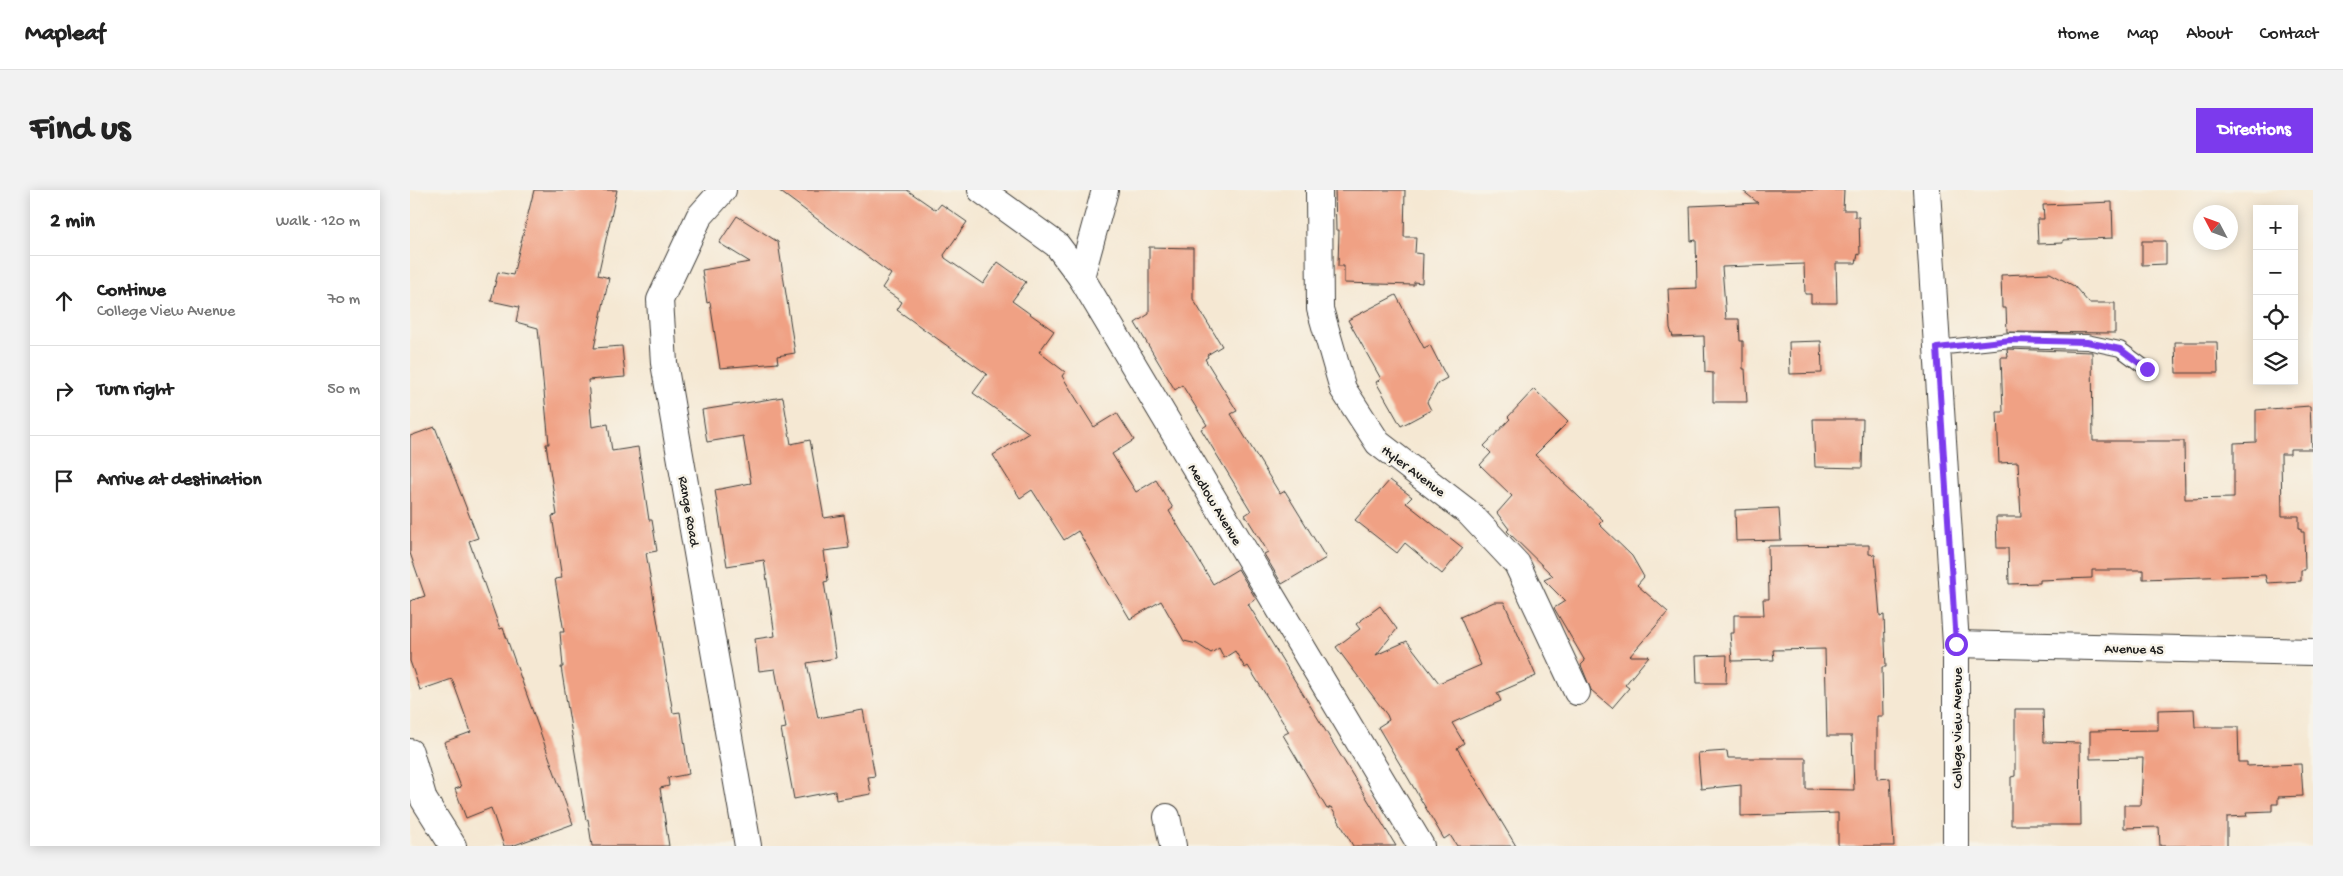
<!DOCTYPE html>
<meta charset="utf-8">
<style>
:root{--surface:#fff;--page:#f2f2f2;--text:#222;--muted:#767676;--line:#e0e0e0;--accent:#7c3aed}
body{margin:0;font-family:"Gochi Hand",sans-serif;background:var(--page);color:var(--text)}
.controls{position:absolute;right:15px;top:15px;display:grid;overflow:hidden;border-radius:0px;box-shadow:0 2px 12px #0003}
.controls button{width:45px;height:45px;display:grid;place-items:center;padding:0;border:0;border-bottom:1px solid var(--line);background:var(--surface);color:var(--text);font:25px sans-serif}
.compass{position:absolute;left:1783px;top:15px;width:45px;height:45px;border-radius:50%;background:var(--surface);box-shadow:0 2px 12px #0003;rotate:311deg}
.stop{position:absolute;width:15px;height:15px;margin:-11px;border:4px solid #7c3aed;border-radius:50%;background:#fff}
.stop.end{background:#7c3aed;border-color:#fff;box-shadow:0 1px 5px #0008}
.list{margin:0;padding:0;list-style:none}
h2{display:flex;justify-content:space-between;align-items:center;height:65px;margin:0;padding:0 20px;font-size:21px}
h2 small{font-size:16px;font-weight:400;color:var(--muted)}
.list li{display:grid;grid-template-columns:32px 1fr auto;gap:15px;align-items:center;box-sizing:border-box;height:90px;padding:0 20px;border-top:1px solid var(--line)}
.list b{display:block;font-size:19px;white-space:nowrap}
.list p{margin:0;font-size:16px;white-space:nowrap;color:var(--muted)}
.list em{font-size:16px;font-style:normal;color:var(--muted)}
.icon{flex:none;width:28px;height:28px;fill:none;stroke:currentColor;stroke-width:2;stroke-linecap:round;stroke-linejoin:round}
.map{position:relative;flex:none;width:1903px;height:656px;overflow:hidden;border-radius:0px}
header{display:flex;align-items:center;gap:30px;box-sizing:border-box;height:70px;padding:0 25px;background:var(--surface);border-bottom:1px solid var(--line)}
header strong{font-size:24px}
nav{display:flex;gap:28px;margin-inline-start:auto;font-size:18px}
.intro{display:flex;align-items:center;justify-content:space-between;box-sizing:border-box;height:120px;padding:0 30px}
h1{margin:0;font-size:35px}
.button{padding:12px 22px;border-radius:0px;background:var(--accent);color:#fff;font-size:18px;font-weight:700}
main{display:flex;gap:30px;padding:0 30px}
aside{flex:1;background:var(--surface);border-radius:0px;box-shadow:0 2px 12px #0003}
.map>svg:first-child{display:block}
.building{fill:#f0a184}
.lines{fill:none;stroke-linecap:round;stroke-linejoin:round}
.service-casing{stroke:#3d3b37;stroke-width:16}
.minor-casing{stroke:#3d3b37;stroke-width:28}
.service{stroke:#fff;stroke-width:14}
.minor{stroke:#fff;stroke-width:26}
.route{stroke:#7c3aed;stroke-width:6}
.labels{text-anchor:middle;stroke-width:5;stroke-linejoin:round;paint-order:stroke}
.street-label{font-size:14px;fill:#1c1c1c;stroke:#f7f3e8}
</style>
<header>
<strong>Mapleaf</strong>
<nav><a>Home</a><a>Map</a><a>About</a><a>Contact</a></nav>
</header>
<div class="intro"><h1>Find us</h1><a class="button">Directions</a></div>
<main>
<aside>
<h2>2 min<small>Walk · 120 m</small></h2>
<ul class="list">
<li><svg class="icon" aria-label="ahead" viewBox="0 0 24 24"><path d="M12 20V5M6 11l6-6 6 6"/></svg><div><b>Continue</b><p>College View Avenue</p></div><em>70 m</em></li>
<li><svg class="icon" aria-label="right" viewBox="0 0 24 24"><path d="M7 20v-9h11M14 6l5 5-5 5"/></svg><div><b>Turn right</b></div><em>50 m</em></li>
<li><svg class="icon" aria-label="arrive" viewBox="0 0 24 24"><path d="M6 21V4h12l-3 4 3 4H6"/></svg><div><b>Arrive at destination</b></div></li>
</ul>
</aside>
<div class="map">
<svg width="1903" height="656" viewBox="0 0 1903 656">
<rect width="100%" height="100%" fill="#f7f3e8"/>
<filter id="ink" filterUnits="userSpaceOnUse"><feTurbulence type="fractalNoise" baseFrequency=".02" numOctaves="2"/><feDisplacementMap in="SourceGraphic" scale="10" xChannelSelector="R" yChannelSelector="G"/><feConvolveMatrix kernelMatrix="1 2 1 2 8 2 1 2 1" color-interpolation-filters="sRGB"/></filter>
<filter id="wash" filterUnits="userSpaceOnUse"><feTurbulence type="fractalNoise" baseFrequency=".0096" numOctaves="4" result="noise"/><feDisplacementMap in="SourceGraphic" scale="20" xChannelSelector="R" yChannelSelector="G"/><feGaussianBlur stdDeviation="1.12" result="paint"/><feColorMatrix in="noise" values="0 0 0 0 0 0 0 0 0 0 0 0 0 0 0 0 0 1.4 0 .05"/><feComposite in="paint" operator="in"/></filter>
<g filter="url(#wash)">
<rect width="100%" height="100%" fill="#f5e8d3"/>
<g id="blocks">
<!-- building -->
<g class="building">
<polygon points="124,0 207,0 188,85 199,88 184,158 212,156 215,187 178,190 182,237 198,234 202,261 228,257 239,330 242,330 247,361 236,363 263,523 270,522 279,584 258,588 259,596 250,598 259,656 182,656 178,629 176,630 151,477 153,477 150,442 154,442 145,389 152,388 142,326 147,325 136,254 139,254 128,138 106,132 109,117 81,111 88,82 103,85"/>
<polygon points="368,0 497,0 526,20 531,14 557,32 534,65 535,68 573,94 588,72 616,92 602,111 644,141 629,162 655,182 652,186 684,237 707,223 724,250 702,264 726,302 746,290 763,318 759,321 803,394 828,379 846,409 838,414 986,656 943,656 921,617 917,619 873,545 879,542 838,476 835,478 825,461 814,468 809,458 801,463 787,454 774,451 751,411 720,429 668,341 654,350 622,300 610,308 583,265 619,243 563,203 577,184 487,120 492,112 472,98 481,84"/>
<polygon points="925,0 995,0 994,47 1006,47 1005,63 1013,64 1012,93 1004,92 1004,95 934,93 934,76 928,76 929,40 926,40"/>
<polygon points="1332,0 1434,0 1433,20 1445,20 1445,27 1449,27 1450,65 1448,64 1446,73 1426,73 1427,113 1401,113 1401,104 1395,104 1394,74 1312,77 1316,129 1329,129 1330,151 1333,151 1333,179 1335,179 1337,212 1303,212 1303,183 1295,182 1294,146 1263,147 1260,138 1258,99 1287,98 1286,50 1281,51 1280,16 1348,13"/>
<polygon points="1702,12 1703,48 1653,50 1653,53 1628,54 1627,29 1634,29 1633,15"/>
<polygon points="327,26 368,52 385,163 367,166 368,173 310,178 300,112 297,113 292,80 340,72 309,53"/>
<polygon points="1732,51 1756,51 1756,74 1732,75"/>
<polygon points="739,57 783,58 783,109 812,156 797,165 798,167 795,169 827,221 821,224 870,304 875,301 916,368 872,394 854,364 858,362 835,325 841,321 791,239 797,235 772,195 765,200 725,133 739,124"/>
<polygon points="1640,83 1664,96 1679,113 1705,113 1705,143 1597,142 1596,118 1592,118 1591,85"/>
<polygon points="986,105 1014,158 1020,155 1037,188 1028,193 1017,212 1021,220 991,236 966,192 971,189 938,130"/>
<polygon points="1411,151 1412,183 1380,184 1379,152"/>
<polygon points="1765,152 1807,152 1808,183 1766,183"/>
<polygon points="1597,159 1682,162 1683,251 1774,251 1775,309 1824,308 1824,253 1846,252 1846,220 1900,216 1902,259 1880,259 1880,264 1871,264 1872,326 1889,326 1889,338 1891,338 1891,342 1894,342 1895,380 1891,380 1891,391 1857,393 1855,385 1733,389 1733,380 1682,380 1682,388 1630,390 1630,393 1599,394 1598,358 1587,358 1586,327 1611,327 1608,272 1589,273 1587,222 1593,222 1591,167 1598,167"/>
<polygon points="1124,199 1158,232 1125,265 1193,330 1189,334 1222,366 1234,387 1227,395 1258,422 1220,466 1239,466 1215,495 1219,498 1202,518 1181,500 1171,475 1175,471 1144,418 1155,411 1134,390 1143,386 1097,341 1099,339 1087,323 1102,306 1070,275 1081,263 1074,256 1100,229 1098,227"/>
<polygon points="373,207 381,254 400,250 414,328 434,325 439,358 414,361 418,391 414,392 426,468 397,473 408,528 453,520 465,586 458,587 461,604 426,610 425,601 384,609 371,539 376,538 365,479 349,481 345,449 365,446 354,370 317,376 305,300 341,293 333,246 297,252 292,220"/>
<polygon points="1403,229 1453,229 1452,278 1405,277"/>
<polygon points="25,237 68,348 59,351 90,439 93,438 163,634 102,656 94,656 81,618 56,628 45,599 51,597 34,552 61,542 42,489 10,500 0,471 0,411 15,406 0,363 0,246"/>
<polygon points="980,290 1002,307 996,313 1053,358 1032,384 995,353 987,363 945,330"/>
<polygon points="1369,318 1371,350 1326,351 1325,320"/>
<polygon points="1459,355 1459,364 1465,365 1470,426 1474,425 1476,477 1472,477 1473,526 1467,526 1467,589 1480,588 1484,656 1428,656 1428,623 1331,626 1331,595 1291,599 1288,563 1317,561 1318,568 1396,568 1396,599 1444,600 1442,546 1417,546 1415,459 1363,460 1364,470 1322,471 1320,443 1324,443 1324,425 1354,425 1353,409 1359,409 1358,356"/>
<polygon points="1084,412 1094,412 1126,486 1087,503 1091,511 1042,533 1054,553 1047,558 1106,656 1047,656 1040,645 1034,649 968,537 979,530 977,525 926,457 950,439 946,434 970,416 987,439 966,465 997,451 1029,493 1071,475 1050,427"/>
<polygon points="1317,465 1316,493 1287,493 1286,466"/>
<polygon points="1605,519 1633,519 1634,552 1670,553 1671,635 1601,635 1601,587 1605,586"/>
<polygon points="1784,519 1785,537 1828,537 1829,572 1837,572 1837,576 1891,574 1893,606 1868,607 1868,614 1862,614 1862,621 1836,622 1837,626 1817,627 1817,656 1750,656 1749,637 1714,638 1714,615 1731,615 1733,568 1680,569 1680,541 1748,540 1748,520"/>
</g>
</g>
</g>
<g filter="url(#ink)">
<use href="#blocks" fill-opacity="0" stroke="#3d3b37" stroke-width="1"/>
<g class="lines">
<defs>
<polyline id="service" points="1527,158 1601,150 1677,152 1710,159 1737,179"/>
<g id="minor">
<polyline points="313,0 289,27 250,110 254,173 338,656"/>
<polyline points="571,0 647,55 671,87 1011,656"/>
<polyline points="909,0 910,119 933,199 968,253 1059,323 1107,374 1167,502"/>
<polyline points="1517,0 1546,454 1546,656"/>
<polyline points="671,87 695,0"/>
<polyline points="1546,454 1903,462"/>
<polyline points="0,562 14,610 43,656"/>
<polyline points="757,627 763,656"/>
</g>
</defs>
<!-- service casing -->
<use href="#service" class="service-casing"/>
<!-- minor casing -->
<use href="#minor" class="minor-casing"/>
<!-- service -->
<use href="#service" class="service"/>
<!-- minor -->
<use href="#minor" class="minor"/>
</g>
</g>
<g class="lines" filter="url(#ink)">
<!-- route -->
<polyline class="route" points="1546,454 1527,158 1601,150 1677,152 1710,159 1737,179"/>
</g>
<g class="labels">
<!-- street labels -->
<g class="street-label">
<text transform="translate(1004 280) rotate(37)" y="5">Hyler Avenue</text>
<text transform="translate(806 314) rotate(59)" y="5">Medlow Avenue</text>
<text transform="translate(280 321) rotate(80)" y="5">Range Road</text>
<text transform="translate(1724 458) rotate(1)" y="5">Avenue 45</text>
<text transform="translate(1546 538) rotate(-90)" y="5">College View Avenue</text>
</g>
</g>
</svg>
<div class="controls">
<button>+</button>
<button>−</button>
<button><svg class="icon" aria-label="locate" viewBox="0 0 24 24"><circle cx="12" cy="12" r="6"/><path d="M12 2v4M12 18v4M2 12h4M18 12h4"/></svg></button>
<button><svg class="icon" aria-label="layers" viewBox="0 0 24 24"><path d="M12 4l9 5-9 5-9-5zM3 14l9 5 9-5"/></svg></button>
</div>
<svg class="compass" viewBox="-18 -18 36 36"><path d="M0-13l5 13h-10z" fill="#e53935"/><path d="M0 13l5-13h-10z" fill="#767676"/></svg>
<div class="stop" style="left:1546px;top:454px"></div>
<div class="stop end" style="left:1737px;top:179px"></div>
</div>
</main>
